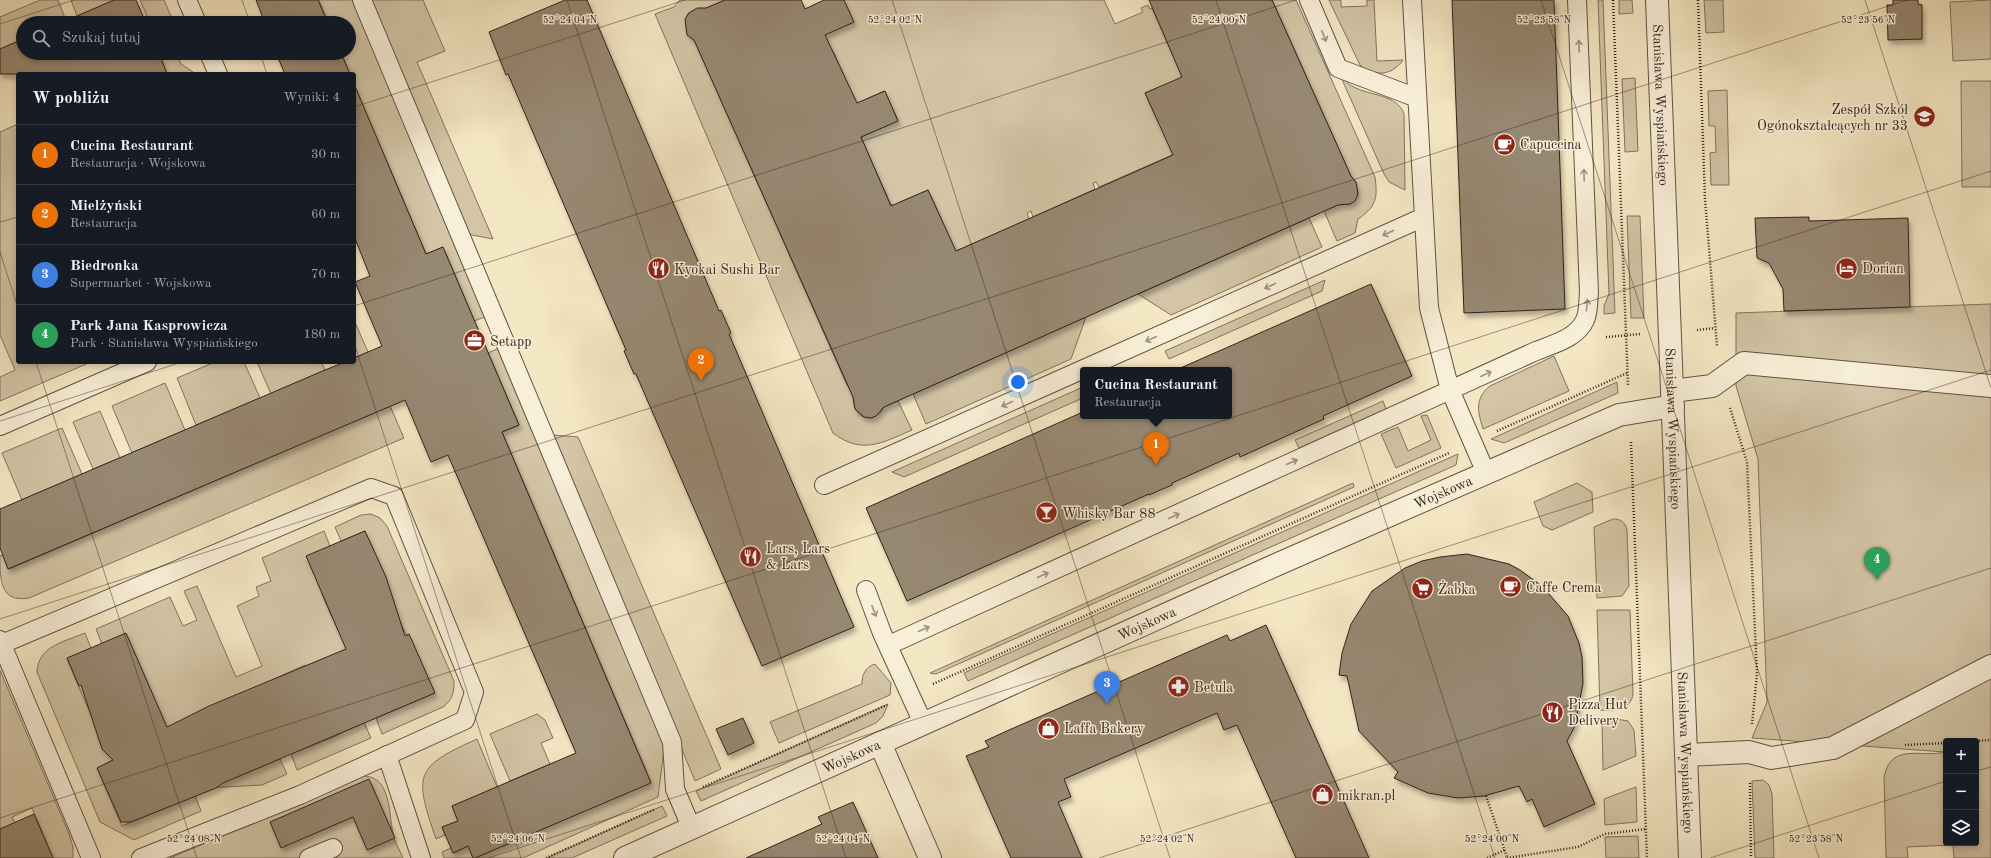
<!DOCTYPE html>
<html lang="pl">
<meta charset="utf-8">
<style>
:root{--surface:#171b24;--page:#242831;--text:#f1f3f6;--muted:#9ea1a6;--line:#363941;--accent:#7c3aed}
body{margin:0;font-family:"Old Standard TT",serif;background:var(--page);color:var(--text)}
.controls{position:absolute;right:12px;bottom:12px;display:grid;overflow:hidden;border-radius:4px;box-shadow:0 2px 6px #0003}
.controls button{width:36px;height:36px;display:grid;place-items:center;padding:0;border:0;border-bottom:1px solid var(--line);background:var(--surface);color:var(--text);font:20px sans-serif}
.you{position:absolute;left:1018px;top:382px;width:14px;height:14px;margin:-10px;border:3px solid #fff;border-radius:50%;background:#1a73e8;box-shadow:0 0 0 6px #1a73e833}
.badge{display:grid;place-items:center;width:26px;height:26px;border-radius:50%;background:var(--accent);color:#fff;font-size:13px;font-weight:700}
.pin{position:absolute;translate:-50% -33px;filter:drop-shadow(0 1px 2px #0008)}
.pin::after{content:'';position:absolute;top:21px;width:14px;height:12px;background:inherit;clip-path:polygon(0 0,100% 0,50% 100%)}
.popup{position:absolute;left:1080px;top:367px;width:152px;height:52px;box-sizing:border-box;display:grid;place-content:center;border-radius:4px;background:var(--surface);filter:drop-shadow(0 1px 3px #0005);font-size:13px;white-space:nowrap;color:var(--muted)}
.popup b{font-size:15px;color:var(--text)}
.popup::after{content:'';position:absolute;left:50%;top:100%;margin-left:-8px;border:8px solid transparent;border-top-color:var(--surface)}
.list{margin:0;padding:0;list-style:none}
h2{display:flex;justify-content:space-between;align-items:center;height:52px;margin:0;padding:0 16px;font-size:17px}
h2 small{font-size:13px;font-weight:400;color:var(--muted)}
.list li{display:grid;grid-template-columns:26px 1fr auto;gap:12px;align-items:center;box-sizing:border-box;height:60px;padding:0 16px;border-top:1px solid var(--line)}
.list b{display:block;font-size:15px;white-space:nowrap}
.list p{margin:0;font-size:13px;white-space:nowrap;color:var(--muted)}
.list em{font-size:13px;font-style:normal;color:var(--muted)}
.icon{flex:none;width:22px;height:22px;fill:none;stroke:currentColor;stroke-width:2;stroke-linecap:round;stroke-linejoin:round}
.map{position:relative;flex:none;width:1991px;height:858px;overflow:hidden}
.search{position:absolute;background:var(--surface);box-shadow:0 2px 6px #0003;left:16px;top:16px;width:340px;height:44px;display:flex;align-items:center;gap:10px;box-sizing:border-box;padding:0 14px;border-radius:22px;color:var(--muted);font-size:15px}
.panel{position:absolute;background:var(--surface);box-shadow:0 2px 6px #0003;left:16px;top:72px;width:340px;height:292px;border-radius:4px}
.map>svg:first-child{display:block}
.green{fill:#d3c5a6;stroke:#827360;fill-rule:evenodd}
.building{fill:#978872;stroke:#32211b;filter:url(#shadow)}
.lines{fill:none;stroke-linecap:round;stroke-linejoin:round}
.lane-casing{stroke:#625245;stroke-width:20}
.street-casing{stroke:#625245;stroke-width:24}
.path{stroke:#32211b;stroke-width:2.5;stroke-dasharray:1 2;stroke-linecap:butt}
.lane{stroke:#f8efd8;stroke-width:18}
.street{stroke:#f8efd8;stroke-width:22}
.oneway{stroke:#9f9283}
.ticks{fill:none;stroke:#32211b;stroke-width:1;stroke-opacity:0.45}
.labels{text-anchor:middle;stroke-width:3;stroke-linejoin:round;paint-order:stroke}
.street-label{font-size:14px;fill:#32211b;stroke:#f8efd8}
.poi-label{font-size:14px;fill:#32211b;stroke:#f8efd8;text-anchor:start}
.ticks-label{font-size:10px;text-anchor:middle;fill:#32211b;stroke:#f8efd8;stroke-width:3;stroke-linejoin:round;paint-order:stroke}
</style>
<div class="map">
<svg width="1991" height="858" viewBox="0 0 1991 858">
<defs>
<filter id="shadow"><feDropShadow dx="2.5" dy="4.5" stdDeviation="2" flood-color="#0004"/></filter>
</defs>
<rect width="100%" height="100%" fill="#f4e7c3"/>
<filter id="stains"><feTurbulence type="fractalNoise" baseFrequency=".005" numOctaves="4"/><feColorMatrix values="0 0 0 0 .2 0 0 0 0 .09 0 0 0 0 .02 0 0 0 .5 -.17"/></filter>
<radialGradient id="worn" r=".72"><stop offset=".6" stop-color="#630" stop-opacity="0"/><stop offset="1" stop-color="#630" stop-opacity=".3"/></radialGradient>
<!-- green -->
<g class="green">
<polygon points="40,0 58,0 67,23 23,23 23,39 0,49 0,17"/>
<polygon points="71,0 114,0 77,16"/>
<polygon points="140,0 164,0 174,23 150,23"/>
<polygon points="319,0 353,0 485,317 474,321 443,247 426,254 354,84 354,74 350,74 341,53 349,53 349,23 328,23"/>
<polygon points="370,0 423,0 445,51 417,62 493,239 467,234"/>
<path d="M680,0H725C719,2 713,6 707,8C695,11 683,8 686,27C687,35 690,38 698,40L699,51L847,385L854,392C850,411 864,426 881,412L885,404L898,401L912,430C882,443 862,455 833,433L655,14L674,7Z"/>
<polygon points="844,0 1104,0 1115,24 1143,12 1141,8 1148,5 1150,9 1152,8 1182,76 1180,77 1182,81 1174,81 1145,93 1158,122 1181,151 1099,187 1096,182 1093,183 1095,189 1033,217 1031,211 1027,213 1029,219 947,255 941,219 928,190 900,202 895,209 893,205 891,205 861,138 863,137 861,133 898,120 884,91 856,104 834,53 825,57 823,31"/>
<path d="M1272,0H1296L1375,177C1378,198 1376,207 1358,219L1355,233L1337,241L1324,211L1337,204H1350L1358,194L1356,182L1351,177Z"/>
<path d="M1329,0H1341V7L1367,6V0H1374L1377,61L1403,60C1392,76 1374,77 1360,65Z"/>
<polygon points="1598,0 1603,0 1615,313 1604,314 1604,306 1609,294"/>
<polygon points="1619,0 1632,0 1633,13 1619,14"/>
<polygon points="1704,0 1723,0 1724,32 1706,33"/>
<polygon points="1991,0 1991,59 1953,61 1950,2"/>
<polygon points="159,53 176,53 181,64 196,74 167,74"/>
<path d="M1340,75C1344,79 1348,85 1354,87C1370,96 1397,94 1404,114L1405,190L1389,182L1384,174Z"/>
<polygon points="1635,78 1638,151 1625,152 1622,79"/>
<polygon points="1961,81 1991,81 1991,187 1962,187"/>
<polygon points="1727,90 1729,185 1711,185 1710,153 1716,152 1715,126 1709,126 1708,91"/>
<polygon points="18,124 18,362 91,362 0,401 0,377 15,370 0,335 0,132"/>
<polygon points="1627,216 1640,216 1644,318 1631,318"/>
<polygon points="1309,218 1322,247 1171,315 1138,294"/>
<polygon points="1325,280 1322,291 1169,359 1165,351"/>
<path d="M1991,304V858H1954L1953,845L1907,847L1908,858H1886L1884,777C1891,742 1921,758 1945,752L1752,738L1767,702L1758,459L1736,386V313ZM1946,741H1976V843H1946Z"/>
<polygon points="1086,317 1071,359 926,424 913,394"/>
<polygon points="354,320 368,352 354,358"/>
<polygon points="499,348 663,742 664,750 658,797 523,858 475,858 651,782 502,432 519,425 488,353"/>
<path d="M1554,356L1569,391L1483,429C1478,412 1474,399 1490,386Z"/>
<polygon points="215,362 244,362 260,398 196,425 177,378"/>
<polygon points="257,362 321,362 325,370 271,394"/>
<polygon points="1617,382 1618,393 1504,443 1491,439"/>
<polygon points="165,383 185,430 132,453 112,406"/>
<polygon points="1083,387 1083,398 904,477 892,472"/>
<polygon points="1383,401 1386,409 1299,448 1295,440"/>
<path d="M390,406L404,438L29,598C0,603 0,580 0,556L3,555L9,569Z"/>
<polygon points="100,411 120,458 93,469 73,422"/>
<polygon points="1427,415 1441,448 1396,468 1381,434 1398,427 1408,451 1431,440 1421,416"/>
<polygon points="62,428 82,474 22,500 2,453"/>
<polygon points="553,435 578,437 721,769 695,781"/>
<polygon points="1458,454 1456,465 968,681 964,673"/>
<polygon points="1353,483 1354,487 936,674 930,673"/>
<polygon points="1577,483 1592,492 1593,512 1552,530 1543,526 1534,502"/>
<path d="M371,514L380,518L387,526L454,681C454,693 453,699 443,707L382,734L376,718L434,693L409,635L406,634L400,622L365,531L341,541L335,527L361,515Z"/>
<path d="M1613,519C1621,519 1625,522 1627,530L1629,586L1622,596L1597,598L1594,527Z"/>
<polygon points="324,531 330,546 322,594 331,615 352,654 307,670 305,665 274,679 175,738 102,644 96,629 170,597 183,626 197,620 184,591 197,586 236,677 262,666 237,606 259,596 256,587 271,581 262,558"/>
<path d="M1597,610H1630L1633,694C1631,710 1614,711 1600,710Z"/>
<path d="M85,633L91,648L67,659L92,717L114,760L97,768L122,826L195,795L201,811L134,840L100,822L37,672C38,646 64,642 85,633Z"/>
<path d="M875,664L891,683L890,695L779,743L770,722L862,684C862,675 865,667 875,664Z"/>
<polygon points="0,670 69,834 73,847 73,858 53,858 32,808 12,817 15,823 0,829"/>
<polygon points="888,704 883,716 876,723 701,801 696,791"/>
<polygon points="537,714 545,720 553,738 541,743 550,764 510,781 490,734"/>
<polygon points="1616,719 1628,721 1634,730 1636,756 1603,770 1602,720"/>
<polygon points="363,720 371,738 297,770 291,754 336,736"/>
<path d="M477,739L497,787L452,806L458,821L442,827L445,835L436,839C414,775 414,767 477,739Z"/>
<polygon points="280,759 287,774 262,785 206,788 234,775 235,778"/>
<path d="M363,776C393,776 388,817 394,838C396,844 400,851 403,858H170Z"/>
<polygon points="1763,780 1769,785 1772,794 1774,858 1755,858 1752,781"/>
<polygon points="1636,787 1637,822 1605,825 1604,799"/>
<polygon points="662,806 667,816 572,858 547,858"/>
<polygon points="1638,836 1639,858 1606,858 1605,837"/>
<polygon points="468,846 473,858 444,858 442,852 451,848 454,853"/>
</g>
<!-- building -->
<g class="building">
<polygon points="114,0 136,0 146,23 61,23"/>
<polygon points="256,0 318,0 328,23 265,23"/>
<polygon points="565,0 587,0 719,311 721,310 731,333 729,334 854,627 762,666 636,374 634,374 624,351 626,350 508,74 506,75 489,32"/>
<polygon points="725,0 801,0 805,9 824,0 844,0 854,22 825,35 857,103 885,91 898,121 861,137 891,206 928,190 956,251 1173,155 1145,93 1182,77 1149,0 1272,0 1351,176 1356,182 1358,194 1355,201 1350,204 1338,205 884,407 876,416 871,418 864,417 855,409 853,397 694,40 687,35 685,19 689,13 697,8 706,8"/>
<polygon points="1452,0 1554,0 1565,309 1464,313"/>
<polygon points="1893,0 1918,0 1918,4 1922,5 1922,39 1888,40 1887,5 1893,5"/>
<polygon points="23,39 23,53 159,53 167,74 0,74 0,49"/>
<polygon points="276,53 341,53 350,74 285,74"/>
<polygon points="354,84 426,254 443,247 519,425 502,432 651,783 475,858 473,858 468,846 453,853 442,827 458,821 452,806 576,753 448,455 431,462 405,400 8,569 0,548 0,509 325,370 345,362 354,362 354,358 382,346 355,282 370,276 354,236"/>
<polygon points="1809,217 1809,221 1908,218 1910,307 1784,311 1783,289 1769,263 1757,258 1755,218"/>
<polygon points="1371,284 1412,376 1323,416 1324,419 1240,457 1239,453 1172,483 1172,485 1149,495 1149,494 907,601 866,508 1083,412 1083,416 1229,416 1229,370 1176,370"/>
<polygon points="365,531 386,577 405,636 409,634 435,693 223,783 216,788 131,822 121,822 97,768 113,760 102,749 81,685 79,686 67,658 126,633 167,727 209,706 346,649 306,556"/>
<polygon points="1467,554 1509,564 1520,570 1542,586 1568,616 1579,643 1582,657 1583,683 1575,726 1567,741 1595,804 1544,827 1532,799 1527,802 1519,786 1484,796 1458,798 1428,793 1394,778 1398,772 1359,731 1347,676 1339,675 1342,653 1351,624 1372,591 1405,568 1422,561 1440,557"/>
<polygon points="1266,625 1369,858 1296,858 1237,725 1224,730 1217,713 1064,779 1071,797 1058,802 1082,858 1011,858 966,756 989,747 985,741 1009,730 1227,635 1230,641"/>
<polygon points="743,718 754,743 728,755 716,729"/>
<polygon points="369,779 395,838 367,850 353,817 281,848 270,822"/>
<polygon points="853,802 878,858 746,858 822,824 818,817"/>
<polygon points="34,814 53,858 0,858 0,829"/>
</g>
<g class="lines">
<defs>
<g id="lane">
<polyline points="187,0 197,23"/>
<polyline points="362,0 672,742 675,789 691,827"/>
<polyline points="1309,0 1338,68 1417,98"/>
<polyline points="1412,0 1429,308 1450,390 1486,473"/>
<polyline points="209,53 218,74"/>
<polyline points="0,426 147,362"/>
<polyline points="824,485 1424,217"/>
<polyline points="866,590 882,633 923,723"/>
<polyline points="0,640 91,858"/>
<polyline points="2,644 371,488 394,496 474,692 465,720 300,795 141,858"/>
<path d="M889,645L1536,351C1554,344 1577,338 1585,320C1589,312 1588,300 1589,292L1577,0"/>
<polyline points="387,755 421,858"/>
<polyline points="309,858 333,848"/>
</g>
<g id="street">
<path id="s1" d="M1657,0L1690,858"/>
<polyline points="1672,391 1712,386 1744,363 1991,386"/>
<polyline points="880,743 930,858"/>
<polyline points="1687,755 1749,752 1771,758 1833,748 1991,666"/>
<path id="s2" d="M625,858L1278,564L1619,415L1673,406"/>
</g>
</defs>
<!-- lane casing -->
<use href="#lane" class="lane-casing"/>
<!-- street casing -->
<use href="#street" class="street-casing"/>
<!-- path -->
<g class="path">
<polyline points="1613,0 1628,385"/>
<polyline points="1698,0 1705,199 1717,346"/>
<polyline points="1697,330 1715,328"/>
<polyline points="1606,337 1641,334"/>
<polyline points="1730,408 1747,462 1757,674 1752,724"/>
<polyline points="1497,431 1627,373"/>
<polyline points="1631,442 1647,858"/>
<polyline points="933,684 1449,453"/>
<polyline points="1976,741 1991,740"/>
<polyline points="1905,745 1946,743"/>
<polyline points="1750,783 1751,858"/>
<polyline points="703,787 887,705"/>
<polyline points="1486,796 1507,857"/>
<polyline points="546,858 655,809"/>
<polyline points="1487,858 1505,850"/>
<polyline points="1507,858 1578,847 1605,834 1646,829"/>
</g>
<!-- lane -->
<use href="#lane" class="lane"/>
<!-- street -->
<use href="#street" class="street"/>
</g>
<!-- one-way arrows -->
<defs><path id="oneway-shaft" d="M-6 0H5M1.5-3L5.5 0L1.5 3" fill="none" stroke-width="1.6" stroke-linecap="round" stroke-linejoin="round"/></defs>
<g class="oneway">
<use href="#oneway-shaft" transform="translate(1324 36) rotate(67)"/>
<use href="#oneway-shaft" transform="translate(1579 46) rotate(-92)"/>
<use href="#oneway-shaft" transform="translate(1584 175) rotate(-92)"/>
<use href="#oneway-shaft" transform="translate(1388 233) rotate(156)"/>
<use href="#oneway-shaft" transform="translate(1270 286) rotate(156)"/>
<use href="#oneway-shaft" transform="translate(1587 305) rotate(-84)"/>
<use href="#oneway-shaft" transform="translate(1151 339) rotate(156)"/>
<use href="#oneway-shaft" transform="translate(1486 374) rotate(-25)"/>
<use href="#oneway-shaft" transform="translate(1007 404) rotate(156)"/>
<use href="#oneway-shaft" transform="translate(1292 462) rotate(-24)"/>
<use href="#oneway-shaft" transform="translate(1174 516) rotate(-24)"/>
<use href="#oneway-shaft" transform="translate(1043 575) rotate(-24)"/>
<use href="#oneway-shaft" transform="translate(874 611) rotate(69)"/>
<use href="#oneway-shaft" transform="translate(924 629) rotate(-24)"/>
</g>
<!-- ticks -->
<path class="ticks" d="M242,0L250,23M567,0L846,858M892,0L1170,858M1216,0L1495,858M1541,0L1819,858M1865,0L1991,388M0,24L74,0M260,53L267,74M354,107L685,0M0,222L18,217M0,252L18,308M354,306L1296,0M354,343L521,858M36,362L197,858M0,421L182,362M0,619L1907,0M1976,771L1991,767M0,818L1991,171M488,858L1991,370M1099,858L1991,568M1710,858L1946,781"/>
<!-- icons -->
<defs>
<symbol id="school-disc" viewBox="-11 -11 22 22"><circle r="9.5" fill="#8f2418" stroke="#f8efd8"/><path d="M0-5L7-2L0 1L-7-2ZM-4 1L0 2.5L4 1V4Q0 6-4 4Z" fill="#fff"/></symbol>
<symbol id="cafe-disc" viewBox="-11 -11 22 22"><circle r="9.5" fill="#8f2418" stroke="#f8efd8"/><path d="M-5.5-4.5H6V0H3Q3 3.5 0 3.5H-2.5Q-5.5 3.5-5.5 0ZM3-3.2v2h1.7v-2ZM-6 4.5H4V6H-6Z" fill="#fff"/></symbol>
<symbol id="hotel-disc" viewBox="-11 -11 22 22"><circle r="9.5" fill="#8f2418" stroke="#f8efd8"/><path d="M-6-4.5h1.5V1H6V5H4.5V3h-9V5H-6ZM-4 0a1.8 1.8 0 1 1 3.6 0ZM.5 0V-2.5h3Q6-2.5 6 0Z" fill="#fff"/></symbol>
<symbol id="restaurant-disc" viewBox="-11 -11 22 22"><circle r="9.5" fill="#8f2418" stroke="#f8efd8"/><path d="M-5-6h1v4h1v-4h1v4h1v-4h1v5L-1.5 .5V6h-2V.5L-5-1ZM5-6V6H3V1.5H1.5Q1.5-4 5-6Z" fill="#fff"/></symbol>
<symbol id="office-disc" viewBox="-11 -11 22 22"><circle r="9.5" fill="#8f2418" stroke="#f8efd8"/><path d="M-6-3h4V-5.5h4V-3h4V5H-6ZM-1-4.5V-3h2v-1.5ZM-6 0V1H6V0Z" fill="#fff"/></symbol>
<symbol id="bar-disc" viewBox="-11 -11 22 22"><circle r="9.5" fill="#8f2418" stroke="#f8efd8"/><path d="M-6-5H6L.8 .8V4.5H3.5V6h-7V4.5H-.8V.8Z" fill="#fff"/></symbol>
<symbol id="supermarket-disc" viewBox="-11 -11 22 22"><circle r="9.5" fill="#8f2418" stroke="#f8efd8"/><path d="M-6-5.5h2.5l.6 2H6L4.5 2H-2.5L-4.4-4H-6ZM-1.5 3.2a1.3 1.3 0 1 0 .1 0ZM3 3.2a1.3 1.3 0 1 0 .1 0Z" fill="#fff"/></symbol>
<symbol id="pharmacy-disc" viewBox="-11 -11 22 22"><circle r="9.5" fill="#8f2418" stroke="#f8efd8"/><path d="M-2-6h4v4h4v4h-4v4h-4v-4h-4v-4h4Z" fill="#fff"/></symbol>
<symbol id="shop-disc" viewBox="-11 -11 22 22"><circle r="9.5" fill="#8f2418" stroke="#f8efd8"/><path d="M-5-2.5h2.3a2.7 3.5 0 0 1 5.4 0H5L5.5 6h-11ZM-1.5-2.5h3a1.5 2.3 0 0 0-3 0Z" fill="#fff"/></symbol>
</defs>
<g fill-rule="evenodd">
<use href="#school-disc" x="1912" y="104" width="25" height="25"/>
<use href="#cafe-disc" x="1492" y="132" width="25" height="25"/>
<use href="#hotel-disc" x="1834" y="256" width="25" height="25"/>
<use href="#restaurant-disc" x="646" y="256" width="25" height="25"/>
<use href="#office-disc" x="462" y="328" width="25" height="25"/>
<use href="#bar-disc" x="1034" y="500" width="25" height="25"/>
<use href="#restaurant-disc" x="738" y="544" width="25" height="25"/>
<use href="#cafe-disc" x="1498" y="574" width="25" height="25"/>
<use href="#supermarket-disc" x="1410" y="576" width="25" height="25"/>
<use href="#pharmacy-disc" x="1166" y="674" width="25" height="25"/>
<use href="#restaurant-disc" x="1540" y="700" width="25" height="25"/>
<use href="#shop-disc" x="1036" y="716" width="25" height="25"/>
<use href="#shop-disc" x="1310" y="782" width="25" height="25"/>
</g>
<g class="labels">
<!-- street labels -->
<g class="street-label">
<text dy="5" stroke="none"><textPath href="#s1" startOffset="105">Stanisława Wyspiańskiego</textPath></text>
<text dy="5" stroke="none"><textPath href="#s1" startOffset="429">Stanisława Wyspiańskiego</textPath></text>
<text dy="5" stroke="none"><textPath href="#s2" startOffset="896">Wojskowa</textPath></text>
<text dy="5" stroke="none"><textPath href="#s2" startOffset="572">Wojskowa</textPath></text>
<text dy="5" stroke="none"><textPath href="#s1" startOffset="753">Stanisława Wyspiańskiego</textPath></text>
<text dy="5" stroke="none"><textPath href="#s2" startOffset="248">Wojskowa</textPath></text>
</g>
<!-- poi labels -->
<g class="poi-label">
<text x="1908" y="114" text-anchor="end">Zespół Szkół<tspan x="1908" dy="16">Ogónokształcących nr 33</tspan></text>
<text x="1520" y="149">Capuccina</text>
<text x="1862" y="273">Dorian</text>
<text x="674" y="274">Kyokai Sushi Bar</text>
<text x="490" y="346">Setapp</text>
<text x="1062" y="518">Whisky Bar 88</text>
<text x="766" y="553">Lars, Lars<tspan x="766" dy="16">&amp; Lars</tspan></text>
<text x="1526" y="592">Caffe Crema</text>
<text x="1438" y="594">Żabka</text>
<text x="1194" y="692">Betula</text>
<text x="1568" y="709">Pizza Hut<tspan x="1568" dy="16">Delivery</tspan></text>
<text x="1064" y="733">Laffa Bakery</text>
<text x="1338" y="800">mikran.pl</text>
</g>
</g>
<g class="ticks-label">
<text x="570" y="23">52°24'04"N</text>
<text x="895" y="23">52°24'02"N</text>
<text x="1219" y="23">52°24'00"N</text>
<text x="1544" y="23">52°23'58"N</text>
<text x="1868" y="23">52°23'56"N</text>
<text x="194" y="842">52°24'08"N</text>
<text x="518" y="842">52°24'06"N</text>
<text x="843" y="842">52°24'04"N</text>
<text x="1167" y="842">52°24'02"N</text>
<text x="1492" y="842">52°24'00"N</text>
<text x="1816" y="842">52°23'58"N</text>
</g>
<rect width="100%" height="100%" filter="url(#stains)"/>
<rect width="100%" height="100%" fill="url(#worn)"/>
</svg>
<div class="controls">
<button>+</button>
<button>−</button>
<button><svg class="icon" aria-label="layers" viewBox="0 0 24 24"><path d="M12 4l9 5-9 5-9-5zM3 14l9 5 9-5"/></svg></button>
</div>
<div class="you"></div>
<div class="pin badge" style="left:1156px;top:465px;background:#e8710a">1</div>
<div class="popup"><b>Cucina Restaurant</b>Restauracja</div>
<div class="pin badge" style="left:701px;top:381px;background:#e8710a">2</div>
<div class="pin badge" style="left:1107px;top:704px;background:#3f7fe0">3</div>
<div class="pin badge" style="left:1877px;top:580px;background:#2e9e5b">4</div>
<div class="search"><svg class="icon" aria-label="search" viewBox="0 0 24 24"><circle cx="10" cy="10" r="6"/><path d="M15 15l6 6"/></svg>Szukaj tutaj</div>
<section class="panel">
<h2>W pobliżu<small>Wyniki: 4</small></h2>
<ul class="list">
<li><span class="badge" style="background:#e8710a">1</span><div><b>Cucina Restaurant</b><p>Restauracja · Wojskowa</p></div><em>30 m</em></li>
<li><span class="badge" style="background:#e8710a">2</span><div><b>Mielżyński</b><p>Restauracja</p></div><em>60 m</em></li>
<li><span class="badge" style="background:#3f7fe0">3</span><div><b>Biedronka</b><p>Supermarket · Wojskowa</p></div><em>70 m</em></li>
<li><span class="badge" style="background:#2e9e5b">4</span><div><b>Park Jana Kasprowicza</b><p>Park · Stanisława Wyspiańskiego</p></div><em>180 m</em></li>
</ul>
</section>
</div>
